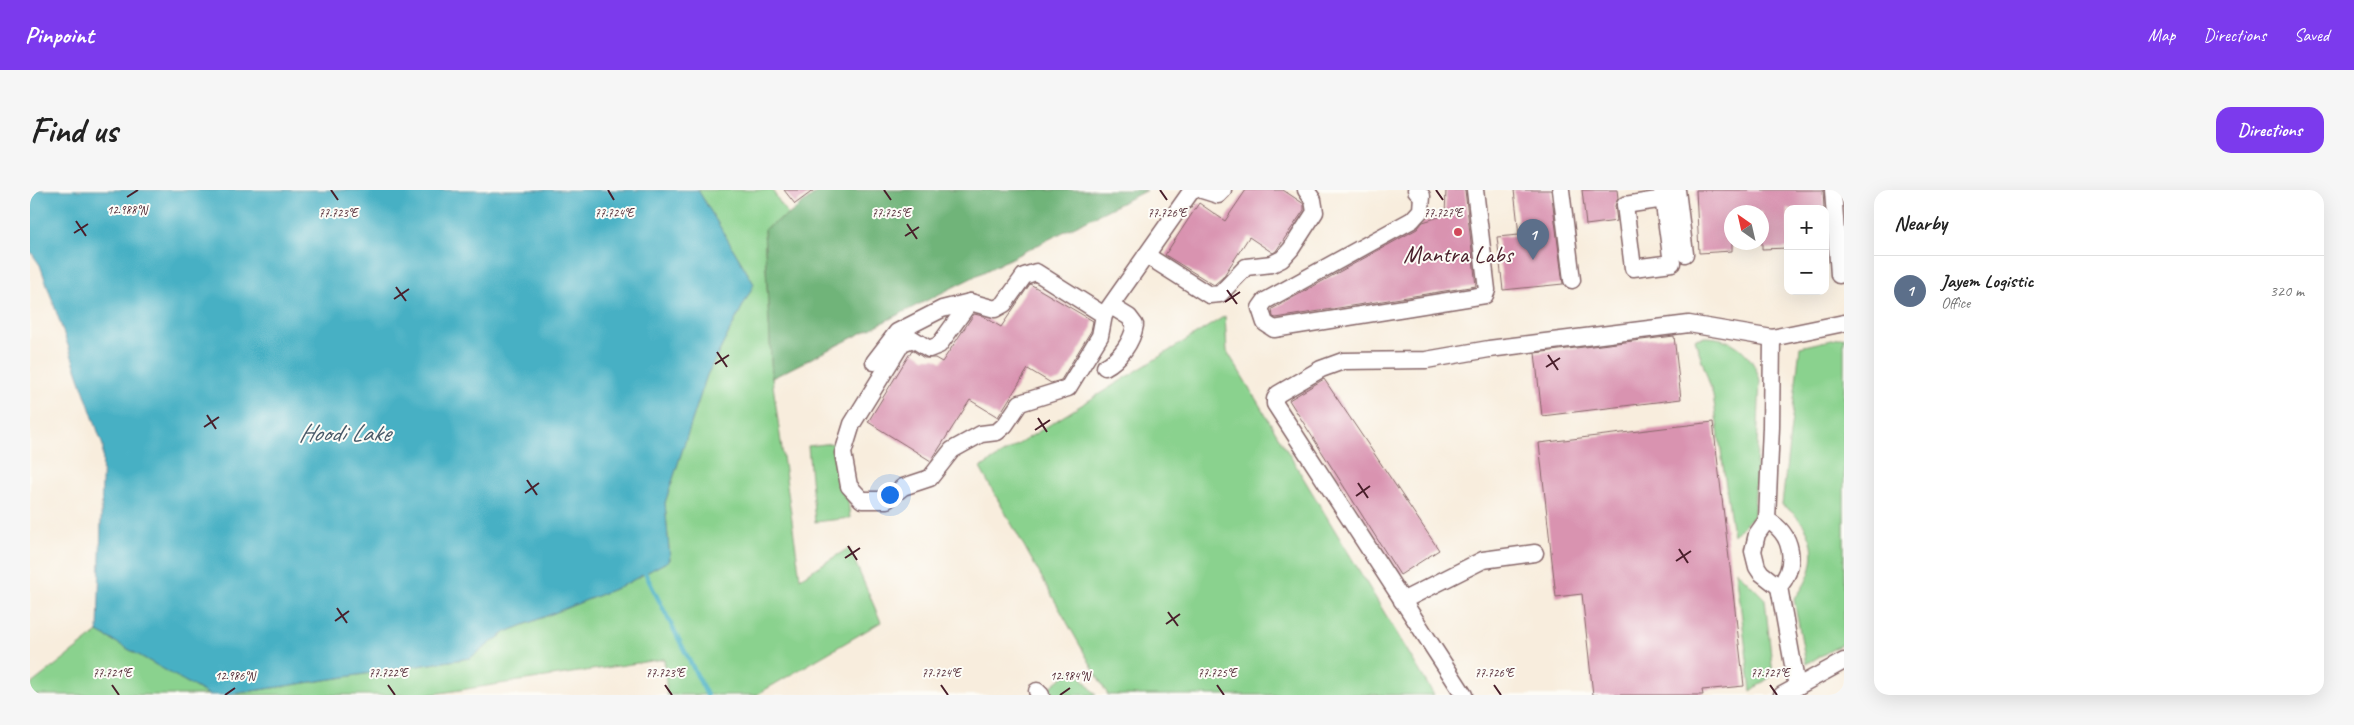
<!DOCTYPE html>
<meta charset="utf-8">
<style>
:root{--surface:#fff;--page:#f6f6f6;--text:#222;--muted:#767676;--line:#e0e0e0;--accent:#7c3aed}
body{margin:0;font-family:Caveat,sans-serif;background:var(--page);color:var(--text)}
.controls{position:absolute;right:15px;top:15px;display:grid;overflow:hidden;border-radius:10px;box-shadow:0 5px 20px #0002}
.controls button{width:45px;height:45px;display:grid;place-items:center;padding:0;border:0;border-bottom:1px solid var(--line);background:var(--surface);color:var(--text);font:25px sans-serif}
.compass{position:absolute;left:1694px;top:15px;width:45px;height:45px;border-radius:50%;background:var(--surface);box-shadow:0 5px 20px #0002;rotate:326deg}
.you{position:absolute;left:859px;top:304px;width:18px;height:18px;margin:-12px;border:4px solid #fff;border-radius:50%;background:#1a73e8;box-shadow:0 0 0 8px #1a73e833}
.badge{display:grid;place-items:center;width:32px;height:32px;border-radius:50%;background:var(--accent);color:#fff;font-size:16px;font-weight:700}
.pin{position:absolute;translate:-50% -41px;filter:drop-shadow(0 1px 2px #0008)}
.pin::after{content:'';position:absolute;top:26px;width:18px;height:15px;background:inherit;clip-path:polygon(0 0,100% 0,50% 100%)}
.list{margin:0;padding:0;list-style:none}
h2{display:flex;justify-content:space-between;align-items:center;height:65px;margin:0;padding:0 20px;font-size:21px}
h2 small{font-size:16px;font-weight:400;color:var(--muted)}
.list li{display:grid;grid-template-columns:32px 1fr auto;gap:15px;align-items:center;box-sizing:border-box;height:70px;padding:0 20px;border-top:1px solid var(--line)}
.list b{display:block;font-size:19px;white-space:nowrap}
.list p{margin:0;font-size:16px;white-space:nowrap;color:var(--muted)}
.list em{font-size:16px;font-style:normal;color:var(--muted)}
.map{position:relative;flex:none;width:1814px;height:505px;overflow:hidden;border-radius:15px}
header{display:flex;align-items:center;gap:30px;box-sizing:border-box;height:70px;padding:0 25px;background:var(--accent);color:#fff}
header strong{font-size:24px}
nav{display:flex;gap:28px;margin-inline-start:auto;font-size:18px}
.intro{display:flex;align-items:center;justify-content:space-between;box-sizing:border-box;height:120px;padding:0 30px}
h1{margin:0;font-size:35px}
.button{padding:12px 22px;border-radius:15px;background:var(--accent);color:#fff;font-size:18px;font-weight:700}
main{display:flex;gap:30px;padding:0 30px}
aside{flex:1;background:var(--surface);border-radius:15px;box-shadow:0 5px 20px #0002}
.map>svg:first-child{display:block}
.green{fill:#8ad28e;stroke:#6a785c}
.forest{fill:#6fb479;stroke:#5c6a52}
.water{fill:#46b0c4;stroke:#486878}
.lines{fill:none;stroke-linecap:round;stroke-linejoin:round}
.stream{stroke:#46b0c4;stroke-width:4.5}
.building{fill:#d993b0}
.minor-casing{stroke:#876769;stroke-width:19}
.minor{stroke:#fff;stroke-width:16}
.ticks{fill:none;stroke:#4a1f2b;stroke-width:2}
.poi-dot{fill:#d1495b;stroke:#fdfcf7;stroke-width:2}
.labels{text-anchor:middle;stroke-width:4;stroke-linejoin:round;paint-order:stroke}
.poi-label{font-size:24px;fill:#4a1f2b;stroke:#fdfcf7}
.water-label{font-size:25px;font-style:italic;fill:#485968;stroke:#fdfcf7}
.ticks-label{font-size:12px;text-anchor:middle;fill:#4a1f2b;stroke:#fdfcf7;stroke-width:4;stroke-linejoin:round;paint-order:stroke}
</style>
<header>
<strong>Pinpoint</strong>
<nav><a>Map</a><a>Directions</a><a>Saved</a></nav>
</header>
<div class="intro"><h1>Find us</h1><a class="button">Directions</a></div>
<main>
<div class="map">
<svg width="1814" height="505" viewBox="0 0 1814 505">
<rect width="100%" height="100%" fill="#fdfcf7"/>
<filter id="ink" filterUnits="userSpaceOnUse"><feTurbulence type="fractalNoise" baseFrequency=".02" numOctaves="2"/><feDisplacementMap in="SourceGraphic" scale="10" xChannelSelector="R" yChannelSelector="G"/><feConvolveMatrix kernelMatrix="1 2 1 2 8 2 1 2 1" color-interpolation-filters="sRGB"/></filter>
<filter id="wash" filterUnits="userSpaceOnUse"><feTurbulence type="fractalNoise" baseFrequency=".0096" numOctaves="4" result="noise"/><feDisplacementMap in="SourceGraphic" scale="20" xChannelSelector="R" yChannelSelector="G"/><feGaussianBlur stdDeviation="1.12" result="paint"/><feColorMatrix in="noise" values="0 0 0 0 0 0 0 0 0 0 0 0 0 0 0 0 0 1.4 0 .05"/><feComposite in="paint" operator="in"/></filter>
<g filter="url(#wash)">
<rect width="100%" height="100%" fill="#f8eddd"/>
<!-- green -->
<g class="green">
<polygon points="668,0 742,0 758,25 734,40 742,188 770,388 819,358 851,432 726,505 637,505 634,469 397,505 196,505 440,468 476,442 592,396 640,370 635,313 677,185 724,94"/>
<polygon points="1195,126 1197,161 1404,505 1078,505 950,278"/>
<path d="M1675,147C1703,147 1722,163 1730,190L1724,326L1703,345L1683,205L1665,149Z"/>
<path d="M1814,147V453L1776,474L1764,409C1792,377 1789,338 1752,315L1770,157Z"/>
<polygon points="812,252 820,328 785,332 778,256"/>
<polygon points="1706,380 1735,409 1743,485 1721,501"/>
<polygon points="68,442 179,505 0,505 0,495"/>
<polygon points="1044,478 1066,505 1025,505 1019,498"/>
</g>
<!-- forest -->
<polygon class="forest" points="790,0 1117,0 742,188 734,39 758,25"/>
<!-- water -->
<polygon class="water" points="0,0 668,0 724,94 677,185 635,313 640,370 592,396 476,442 440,468 196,505 179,505 68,442 73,256 10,75 0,61"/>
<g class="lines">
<!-- stream -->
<polyline class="stream" points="613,379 677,505"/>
</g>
<g id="blocks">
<!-- building -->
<g class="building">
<polygon points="754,0 784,0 765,14"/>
<polygon points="1216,0 1253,0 1274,14 1274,20 1246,61 1243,63 1219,47 1193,87 1184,95 1135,65 1169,13 1195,31"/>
<polygon points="1416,0 1435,0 1446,96 1246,128 1243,127 1242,119 1387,39 1393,32 1415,25"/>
<polygon points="1484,0 1521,0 1533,94 1473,100 1467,47 1489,45"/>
<polygon points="1552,0 1587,0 1588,8 1585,16 1587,31 1556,35"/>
<polygon points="1666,0 1793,0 1794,19 1758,19 1758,58 1732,59 1732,22 1702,22 1702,61 1669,63"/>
<polygon points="1000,94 1063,131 1061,141 1031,190 1021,193 998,179 968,227 940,210 901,271 838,232 882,160 894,168 905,168 912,172 944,124 953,126 971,137"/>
<polygon points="1644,146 1651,209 1512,226 1505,163"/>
<polygon points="1294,189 1409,360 1370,385 1259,210"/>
<polygon points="1683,232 1714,496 1672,500 1673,505 1563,505 1552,404 1526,407 1509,253"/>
</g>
</g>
</g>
<g filter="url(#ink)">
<use href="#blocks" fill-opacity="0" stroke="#876769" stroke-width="1"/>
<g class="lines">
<defs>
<g id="minor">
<polyline points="1172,0 1188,5 1193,0"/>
<polyline points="1386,0 1392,6 1391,20 1382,30 1235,111 1230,118 1235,133 1244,139 1455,105 1457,100 1445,0"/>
<polyline points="1531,0 1542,90"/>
<polyline points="1632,0 1642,73 1603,78 1595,15 1634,9"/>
<polyline points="1647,0 1655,64"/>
<polyline points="1803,0 1809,85"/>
<polyline points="1116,65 1179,105 1190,104 1216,77 1242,74 1252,69 1261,59 1285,22 1283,10 1276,0"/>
<polygon points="1006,82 1074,125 1070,146 1038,198 990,213 975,235 967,242 951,244 922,260 900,288 873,297 857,310 832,310 819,296 813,263 822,234 872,153 883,149 899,159 909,155 940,112 965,119 974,114 994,86"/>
<polyline points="1074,125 1162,0"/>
<polyline points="1742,148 1741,237 1737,330 1727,344 1723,361 1727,377 1731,383 1749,397"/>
<polyline points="844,172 867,142 912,119 940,112"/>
<path d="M1075,177C1090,169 1102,152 1105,135L1099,127L1081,116"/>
<path d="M1737,330C1763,344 1768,374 1749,397L1767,497"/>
<polyline points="1372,411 1453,370 1505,363"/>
<polyline points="1007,501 1011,505"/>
<polyline points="1434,505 1245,214 1245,209 1248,204 1291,179 1313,171 1396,170 1459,159 1659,134 1742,148 1814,133"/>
<polyline points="1752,505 1814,471"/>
</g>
</defs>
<!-- minor casing -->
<use href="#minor" class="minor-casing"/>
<!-- minor -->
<use href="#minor" class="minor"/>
</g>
</g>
<!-- ticks -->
<path class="ticks" d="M301,0L308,10M578,0L584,10M854,0L861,10M1130,0L1137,10M1406,0L1413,10M97,7L108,0M46,31L56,46M877,34L887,49M44,43L58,34M875,46L889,37M366,97L376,111M1197,100L1207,114M364,109L379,99M1195,112L1210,102M687,162L697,177M1518,165L1528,180M685,174L699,165M1516,177L1530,168M177,225L186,239M1008,228L1017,242M174,237L189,227M1005,240L1020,230M497,290L507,305M1328,293L1338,308M495,303L509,293M1326,306L1340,296M818,356L827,370M1649,359L1658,373M815,368L830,358M1646,371L1661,361M307,418L317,433M1138,422L1148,436M305,431L319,421M1136,434L1150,424M82,495L89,505M358,495L365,505M635,495L642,505M911,495L918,505M1187,495L1194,505M1464,495L1471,505M1740,495L1747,505M195,505L205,498M1030,505L1040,498"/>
<!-- markers -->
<circle class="poi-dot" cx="1428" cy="42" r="5"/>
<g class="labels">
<!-- poi labels -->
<g class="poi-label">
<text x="1428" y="72">Mantra Labs</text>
</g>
<!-- water labels -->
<g class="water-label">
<text x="314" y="251">Hoodi Lake</text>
</g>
</g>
<g class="ticks-label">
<text x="97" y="24">12.988°N</text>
<text x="308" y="27">77.723°E</text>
<text x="584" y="27">77.724°E</text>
<text x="861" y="27">77.725°E</text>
<text x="1137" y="27">77.726°E</text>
<text x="1413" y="27">77.727°E</text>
<text x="82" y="487">77.721°E</text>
<text x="358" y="487">77.722°E</text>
<text x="635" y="487">77.723°E</text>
<text x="911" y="487">77.724°E</text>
<text x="1187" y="487">77.725°E</text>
<text x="1464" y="487">77.726°E</text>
<text x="1740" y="487">77.727°E</text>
<text x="205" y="490">12.986°N</text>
<text x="1040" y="490">12.984°N</text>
</g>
</svg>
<div class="controls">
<button>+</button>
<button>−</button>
</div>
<svg class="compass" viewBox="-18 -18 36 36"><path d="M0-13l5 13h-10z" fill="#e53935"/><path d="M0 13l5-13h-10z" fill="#767676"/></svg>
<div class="you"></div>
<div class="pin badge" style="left:1503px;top:70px;background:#5c6f8a">1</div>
</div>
<aside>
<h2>Nearby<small></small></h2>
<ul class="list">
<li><span class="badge" style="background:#5c6f8a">1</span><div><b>Jayem Logistic</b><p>Office</p></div><em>320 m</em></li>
</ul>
</aside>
</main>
